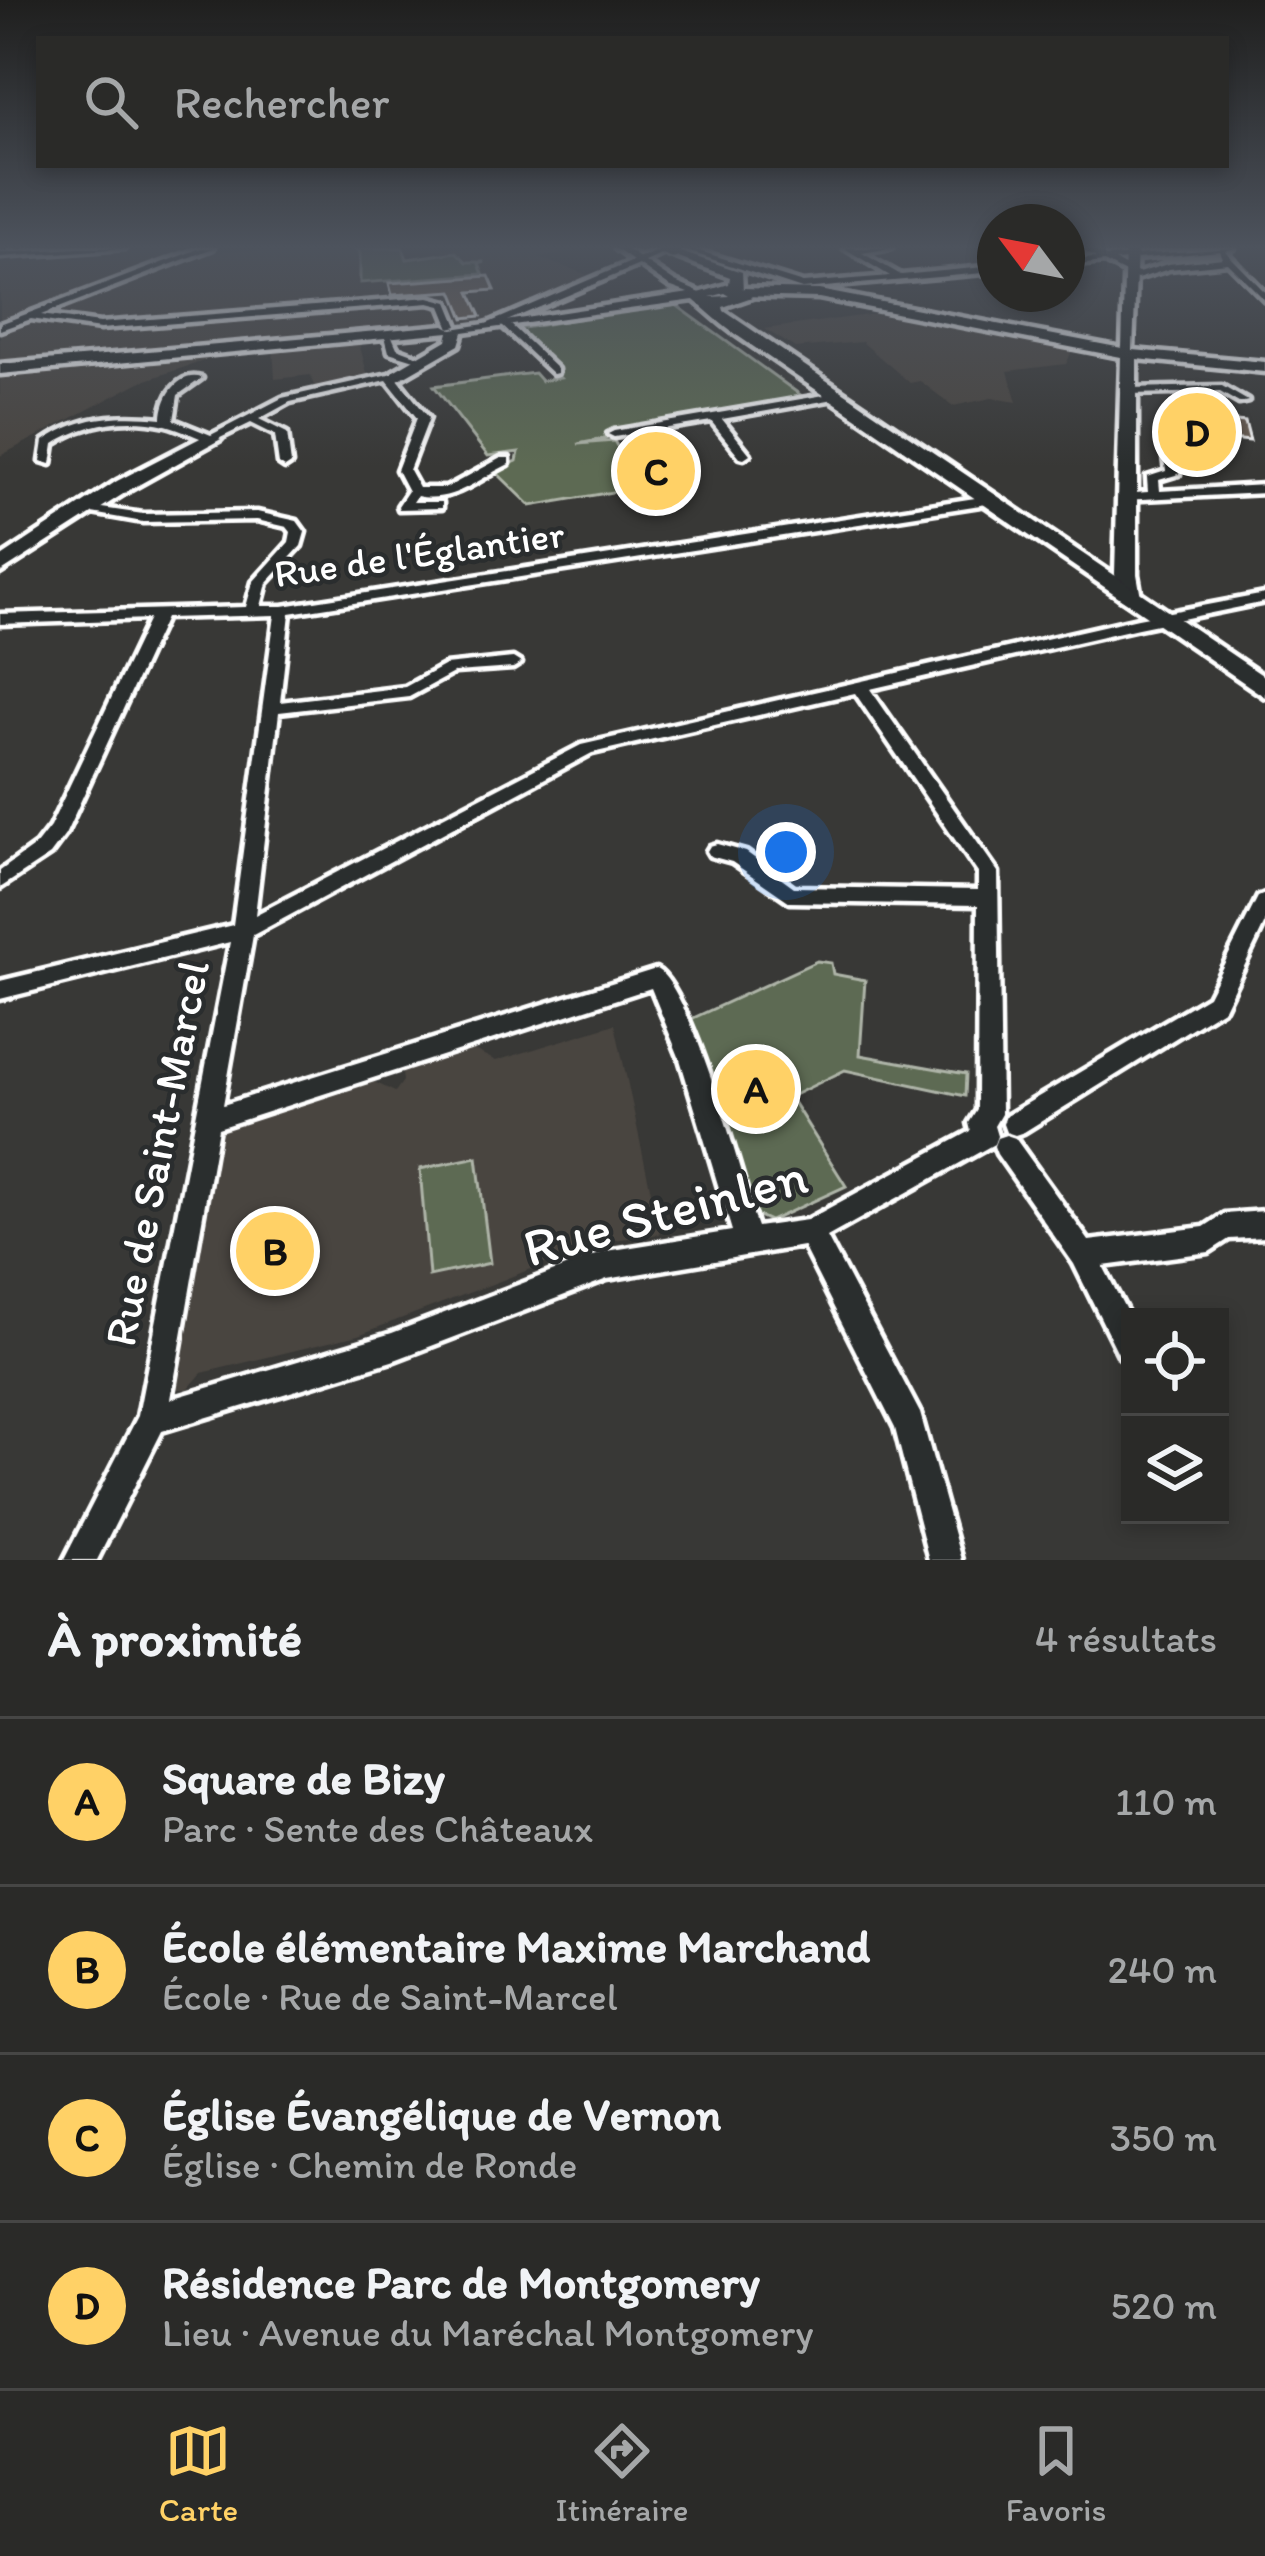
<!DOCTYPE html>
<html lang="fr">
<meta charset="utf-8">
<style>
:root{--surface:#2a2a28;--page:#323230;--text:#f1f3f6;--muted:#a5a7a8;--line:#464645;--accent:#ffd166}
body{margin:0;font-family:Itim,sans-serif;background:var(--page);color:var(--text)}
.controls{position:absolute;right:36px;bottom:36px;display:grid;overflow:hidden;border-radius:0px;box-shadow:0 6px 18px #0003}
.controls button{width:108px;height:108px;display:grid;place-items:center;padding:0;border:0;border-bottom:3px solid var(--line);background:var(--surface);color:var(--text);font:60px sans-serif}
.compass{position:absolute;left:977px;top:204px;width:108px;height:108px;border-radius:50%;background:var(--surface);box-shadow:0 6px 18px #0003;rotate:302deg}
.you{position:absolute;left:786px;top:852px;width:42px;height:42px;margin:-30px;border:9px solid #fff;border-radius:50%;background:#1a73e8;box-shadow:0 0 0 18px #1a73e833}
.badge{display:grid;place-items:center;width:78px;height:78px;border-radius:50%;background:var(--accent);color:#111;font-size:39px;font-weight:700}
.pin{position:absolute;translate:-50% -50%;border:6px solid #fff;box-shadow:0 3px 12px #0006}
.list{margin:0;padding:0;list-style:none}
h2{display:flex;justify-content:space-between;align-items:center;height:156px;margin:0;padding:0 48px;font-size:51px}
h2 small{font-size:39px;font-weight:400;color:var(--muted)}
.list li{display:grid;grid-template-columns:78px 1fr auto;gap:36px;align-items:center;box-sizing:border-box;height:168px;padding:0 48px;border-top:3px solid var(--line)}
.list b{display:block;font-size:45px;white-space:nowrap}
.list p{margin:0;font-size:39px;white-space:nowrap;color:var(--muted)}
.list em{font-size:39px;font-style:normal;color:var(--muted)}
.icon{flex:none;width:66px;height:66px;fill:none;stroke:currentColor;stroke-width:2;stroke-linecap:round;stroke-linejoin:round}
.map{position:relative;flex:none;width:1265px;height:1560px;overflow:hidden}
.search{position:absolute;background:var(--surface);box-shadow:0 6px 18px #0003;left:36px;right:36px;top:36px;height:132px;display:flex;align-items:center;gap:30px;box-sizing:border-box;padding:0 42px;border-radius:0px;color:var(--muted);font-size:45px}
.sheet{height:828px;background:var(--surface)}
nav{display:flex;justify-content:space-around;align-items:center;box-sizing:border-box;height:168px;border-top:3px solid var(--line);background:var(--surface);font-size:33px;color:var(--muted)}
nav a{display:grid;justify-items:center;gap:6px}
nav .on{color:var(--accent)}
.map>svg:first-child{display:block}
.built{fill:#494540}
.green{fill:#5d6a52;stroke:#aeb4a8;stroke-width:3}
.building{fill:#706257;stroke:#fff;stroke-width:3}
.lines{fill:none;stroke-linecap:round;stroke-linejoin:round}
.street-casing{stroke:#fff;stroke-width:9}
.secondary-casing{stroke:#fff;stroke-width:9}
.primary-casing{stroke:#fff;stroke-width:9}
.street{fill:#2a2d2e;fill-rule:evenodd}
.secondary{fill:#2a2d2e;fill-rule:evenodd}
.primary{fill:#2a2d2e;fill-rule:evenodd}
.rail-casing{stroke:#fff;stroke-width:6}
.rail{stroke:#2a2d2e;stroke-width:3;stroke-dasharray:8;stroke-linecap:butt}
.primary-bridge-casing{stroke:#fff;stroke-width:20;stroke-linecap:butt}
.primary-bridge{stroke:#2a2d2e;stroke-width:15}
.labels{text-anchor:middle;stroke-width:9;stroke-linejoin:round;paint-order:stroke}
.far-street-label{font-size:39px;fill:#fff;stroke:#2a2d2e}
.street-label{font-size:45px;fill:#fff;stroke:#2a2d2e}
.near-street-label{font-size:54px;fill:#fff;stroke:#2a2d2e}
</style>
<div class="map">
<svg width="1265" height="1560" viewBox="0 0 1265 1560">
<rect width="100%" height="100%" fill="#383836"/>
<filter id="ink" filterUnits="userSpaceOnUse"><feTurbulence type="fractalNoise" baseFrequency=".00833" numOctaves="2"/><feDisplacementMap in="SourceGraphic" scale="24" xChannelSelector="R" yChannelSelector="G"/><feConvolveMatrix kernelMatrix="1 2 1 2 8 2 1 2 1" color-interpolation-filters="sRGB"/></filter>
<g filter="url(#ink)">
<!-- built -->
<g class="built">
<polygon points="153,248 189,252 353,248 359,251 361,283 483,273 456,252 443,254 442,248 589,248 539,258 591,276 489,320 361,333 358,339 369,381 315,391 311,375 275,379 273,346 234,351 140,382 0,456 0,257"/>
<polygon points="897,311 1075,345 1066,364 1008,371 1017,402 992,398 953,406 920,381 910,383 862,342 795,348 765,329"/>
<polygon points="615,1024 660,1234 605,1241 358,1335 202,1373 188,1389 176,1389 219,1130 372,1081 395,1092 403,1081 402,1073 470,1048 496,1061"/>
</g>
<!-- green -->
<g class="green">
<polygon points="353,248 403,248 407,259 456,252 467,262 485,262 479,264 483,274 360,283 360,252"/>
<polygon points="672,302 806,399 578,444 614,441 642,487 531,506 498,474 501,468 517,461 519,452 488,456 434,386 534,373 541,381 560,378 513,330"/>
<polygon points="817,961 831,963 833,974 865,980 860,1055 966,1074 965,1096 845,1070 790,1097 846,1186 770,1221 745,1210 689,1020"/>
<polygon points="477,1157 490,1263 429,1276 420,1169"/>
</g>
<!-- building -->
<g class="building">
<polygon points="489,276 495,290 470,292 481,316 464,318 453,291 392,295 389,283"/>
<polygon points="1196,401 1213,403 1216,419 1245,422 1250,441 1176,433 1173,403 1196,405"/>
</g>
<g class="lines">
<defs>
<g id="street">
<polygon points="78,248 125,248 0,257 0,253"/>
<polygon points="201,248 213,248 41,315 100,323 429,297 448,302 458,326 450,328 441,306 429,303 100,329 31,319 0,330 0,324"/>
<polygon points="615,248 624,248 640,258 665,248 676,248 645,262 675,282 703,294 699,297 669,286 639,265 507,321 557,369 557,373 553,374 500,324 489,328 484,325 633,261"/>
<polygon points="678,248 690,248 803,283 890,276 844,248 892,248 862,253 901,275 995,266 995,272 802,289"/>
<path d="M1079,248H1089L1106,257L1234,248L1225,251L1265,292V300L1228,263L1169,269L1137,279L1104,262L1067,266V260L1096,258ZM1220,251L1223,258L1168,264L1138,273L1115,261Z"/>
<polygon points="384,332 390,332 397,348 429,360 424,363 389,352"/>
<path d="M398,372L403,375L397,378L429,418L409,470L419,488H446L501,458H509V464C479,478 453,504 417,496L413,502H442V508L399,509L398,506L408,491L397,470L417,418L387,380L290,402L259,419L287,433L291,464L285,468L279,464L275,435L251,423L212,442C197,438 182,429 166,425C128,416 86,422 54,444L51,464L41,461L44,441C81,415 119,414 162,418C163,396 179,371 202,378L178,395L174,420L211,435L282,398Z"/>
<polygon points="1222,386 1248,401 1239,403 1220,392 1128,394 1123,391 1128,388"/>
<polygon points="836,393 840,394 840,398 722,419 750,454 744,458 740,457 711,421 614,437 608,434 614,431"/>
<polygon points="1170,453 1176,457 1179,474 1159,480 1160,491 1265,485 1265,493 1122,500 1122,494 1148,492 1147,477 1166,471 1164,457"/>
<path d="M988,496L993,497V503L290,613L280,702L405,687L445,665L513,658L521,663L513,668L455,672L409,697L279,712L255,915L581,745L1138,618L1265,594V602L1138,628L870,689L998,872L1001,1114L994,1126L997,1136L994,1144L827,1237L920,1413L961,1560H929L895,1428L803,1246L607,1279L392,1361L162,1431L97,1560H64L138,1416L230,942L0,999V981L233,925L275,615L165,618L65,835L50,855L0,888V871L36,845L50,827L149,619L0,624V614L246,607L253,582L289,542L291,532L287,527L257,520L143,522L81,511V505L143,514L257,512L297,521L305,532L301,546L267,583L261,606H283ZM855,693L978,873V890L794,887L746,852L717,844L710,846L707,851L710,856L732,862L790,902L978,905L977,1110L969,1123L971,1131L807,1220L757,1227C744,1184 690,984 656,969L223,1105L253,935L592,753ZM651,988L680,1059L732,1231L607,1251L392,1333L171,1399L218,1128Z"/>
<polygon points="1265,894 1265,923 1224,1008 1024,1132 1015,1135 1006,1132 1003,1124 1006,1116 1208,996 1258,897"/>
<polygon points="1006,1135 1015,1138 1089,1241 1204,1227 1224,1214 1265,1211 1265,1237 1229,1239 1209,1252 1103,1266 1130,1318 1130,1361 1120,1357 1074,1264 997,1154 994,1146 997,1138"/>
</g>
<g id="secondary">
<polygon points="1125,248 1137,248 1133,350 1265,362 1265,372 1137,359 1137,574 1141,597 1130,604 1119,597 1115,574 1121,357 819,298 744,296 737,292 744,288 819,290 1122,348"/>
<polygon points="696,292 701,299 463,332 459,345 398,380 392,378 392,372 447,340 449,332 0,374 0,364 445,325 452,329"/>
<polygon points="206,435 221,439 131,489 0,573 0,558 117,481"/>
</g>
<path id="primary" d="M668,248L742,272L743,291L752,297L723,307L724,311L1265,677V697L732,332C716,320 704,308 689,296L729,284L730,277L668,254ZM725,293L730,296L710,297Z"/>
</defs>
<!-- street casing -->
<use href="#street" class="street-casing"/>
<!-- secondary casing -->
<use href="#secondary" class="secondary-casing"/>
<!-- primary casing -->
<use href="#primary" class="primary-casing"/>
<!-- street -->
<use href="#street" class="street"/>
<!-- secondary -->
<use href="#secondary" class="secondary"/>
<!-- primary -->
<use href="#primary" class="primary"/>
<defs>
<polyline id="rail" points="0,250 28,248"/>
</defs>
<!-- rail casing -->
<use href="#rail" class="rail-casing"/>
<!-- rail -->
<use href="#rail" class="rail"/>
<defs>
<polyline id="primary-bridge" points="666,248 673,251"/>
</defs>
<!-- primary-bridge casing -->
<use href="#primary-bridge" class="primary-bridge-casing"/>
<!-- primary-bridge -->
<use href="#primary-bridge" class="primary-bridge"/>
</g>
</g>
<!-- sky -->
<linearGradient id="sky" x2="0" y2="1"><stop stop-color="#1f1f1e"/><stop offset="0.53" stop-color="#4d535d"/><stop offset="1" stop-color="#4d535d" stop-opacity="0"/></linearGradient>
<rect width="1265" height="466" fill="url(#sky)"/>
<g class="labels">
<!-- far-street labels -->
<g class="far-street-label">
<text transform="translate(419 553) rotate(-8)" y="14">Rue de l'Églantier</text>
</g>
<!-- street labels -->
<g class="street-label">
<text transform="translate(156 1153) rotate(-79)" y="16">Rue de Saint-Marcel</text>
</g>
<!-- near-street labels -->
<g class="near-street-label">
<text transform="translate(665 1211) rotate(-15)" y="19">Rue Steinlen</text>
</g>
</g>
</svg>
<div class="controls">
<button><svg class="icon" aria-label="locate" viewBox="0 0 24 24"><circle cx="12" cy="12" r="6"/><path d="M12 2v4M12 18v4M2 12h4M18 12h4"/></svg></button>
<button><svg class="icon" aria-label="layers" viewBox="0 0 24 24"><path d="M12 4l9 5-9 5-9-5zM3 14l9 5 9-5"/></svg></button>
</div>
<svg class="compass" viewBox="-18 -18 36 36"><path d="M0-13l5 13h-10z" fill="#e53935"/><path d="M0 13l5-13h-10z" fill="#a5a7a8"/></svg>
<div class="you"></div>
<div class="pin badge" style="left:756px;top:1089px">A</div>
<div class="pin badge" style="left:275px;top:1251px">B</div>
<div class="pin badge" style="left:656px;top:471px">C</div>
<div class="pin badge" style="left:1197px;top:432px">D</div>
<div class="search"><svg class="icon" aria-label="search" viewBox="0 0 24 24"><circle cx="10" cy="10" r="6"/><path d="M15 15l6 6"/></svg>Rechercher</div>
</div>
<section class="sheet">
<h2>À proximité<small>4 résultats</small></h2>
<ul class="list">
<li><span class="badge">A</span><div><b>Square de Bizy</b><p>Parc · Sente des Châteaux</p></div><em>110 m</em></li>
<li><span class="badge">B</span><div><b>École élémentaire Maxime Marchand</b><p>École · Rue de Saint-Marcel</p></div><em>240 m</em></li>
<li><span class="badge">C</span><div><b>Église Évangélique de Vernon</b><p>Église · Chemin de Ronde</p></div><em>350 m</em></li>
<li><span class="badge">D</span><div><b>Résidence Parc de Montgomery</b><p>Lieu · Avenue du Maréchal Montgomery</p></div><em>520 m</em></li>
</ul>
</section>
<nav>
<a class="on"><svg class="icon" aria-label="map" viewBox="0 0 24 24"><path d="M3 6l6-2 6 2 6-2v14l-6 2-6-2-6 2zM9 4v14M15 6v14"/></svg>Carte</a>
<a><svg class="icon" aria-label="directions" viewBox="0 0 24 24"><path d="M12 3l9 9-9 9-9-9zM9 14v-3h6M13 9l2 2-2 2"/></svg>Itinéraire</a>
<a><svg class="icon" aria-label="saved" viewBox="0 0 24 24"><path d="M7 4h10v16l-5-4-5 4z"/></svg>Favoris</a>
</nav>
